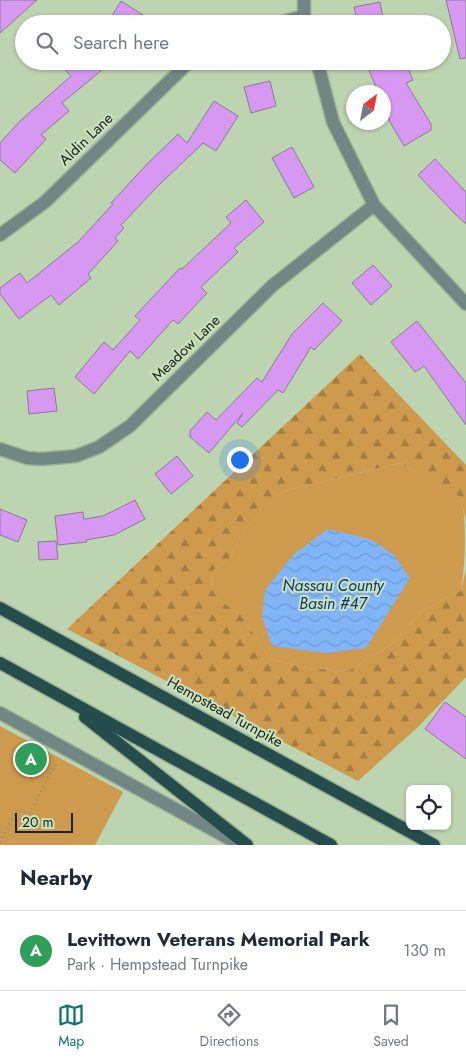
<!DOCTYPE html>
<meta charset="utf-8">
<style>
:root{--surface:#fff;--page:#f2f2f3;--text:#1f2937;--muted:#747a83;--line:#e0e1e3;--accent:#0f766e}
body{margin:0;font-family:Jost,sans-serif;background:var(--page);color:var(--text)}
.controls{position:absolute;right:15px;bottom:15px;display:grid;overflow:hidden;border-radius:8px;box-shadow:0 1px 4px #0004}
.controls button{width:45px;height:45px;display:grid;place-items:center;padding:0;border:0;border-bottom:1px solid var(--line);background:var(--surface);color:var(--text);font:25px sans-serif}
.compass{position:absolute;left:346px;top:85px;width:45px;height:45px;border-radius:50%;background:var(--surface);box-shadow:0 1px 4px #0004;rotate:32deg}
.scale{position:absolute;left:15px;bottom:12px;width:58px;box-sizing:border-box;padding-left:5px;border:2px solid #1a2316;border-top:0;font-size:14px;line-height:18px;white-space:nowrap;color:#1a2316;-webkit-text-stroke:4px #c9e1be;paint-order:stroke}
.you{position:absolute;left:239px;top:459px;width:18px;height:18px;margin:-12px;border:4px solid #fff;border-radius:50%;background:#1a73e8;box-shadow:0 0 0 8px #1a73e833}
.badge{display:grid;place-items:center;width:32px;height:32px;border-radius:50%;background:var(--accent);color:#fff;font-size:16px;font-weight:700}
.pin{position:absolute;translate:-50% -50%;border:2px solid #fff;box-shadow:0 1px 5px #0006}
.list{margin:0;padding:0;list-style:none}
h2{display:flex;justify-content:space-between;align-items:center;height:65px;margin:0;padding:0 20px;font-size:21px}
h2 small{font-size:16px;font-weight:400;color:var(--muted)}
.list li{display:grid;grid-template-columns:32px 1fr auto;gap:15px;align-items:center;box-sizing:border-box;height:80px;padding:0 20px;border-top:1px solid var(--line)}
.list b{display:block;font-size:19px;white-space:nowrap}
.list p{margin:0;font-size:16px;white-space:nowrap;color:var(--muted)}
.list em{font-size:16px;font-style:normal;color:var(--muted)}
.icon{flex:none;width:28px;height:28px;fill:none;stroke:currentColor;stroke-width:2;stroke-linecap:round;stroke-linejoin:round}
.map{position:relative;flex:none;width:466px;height:845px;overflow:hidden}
.search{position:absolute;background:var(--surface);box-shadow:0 1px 4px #0004;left:15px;right:15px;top:15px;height:55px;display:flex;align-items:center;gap:12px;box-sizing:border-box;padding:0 18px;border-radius:28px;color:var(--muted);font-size:19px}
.sheet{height:145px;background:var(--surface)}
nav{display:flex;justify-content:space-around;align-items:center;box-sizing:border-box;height:70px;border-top:1px solid var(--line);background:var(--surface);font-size:14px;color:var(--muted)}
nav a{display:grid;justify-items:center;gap:2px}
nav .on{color:var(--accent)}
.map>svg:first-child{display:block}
.green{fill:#ce9a4e}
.forest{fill:url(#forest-firs)}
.water{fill:url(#water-waves)}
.building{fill:#d698f1;stroke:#8d7897}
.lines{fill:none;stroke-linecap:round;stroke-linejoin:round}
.minor-casing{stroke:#9cb192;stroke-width:15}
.primary-casing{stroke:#9cb192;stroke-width:15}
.path{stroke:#83957a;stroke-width:3;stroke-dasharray:1 4;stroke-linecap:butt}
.minor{stroke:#728686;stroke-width:12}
.primary{stroke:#264d4d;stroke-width:12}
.labels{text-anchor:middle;stroke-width:4;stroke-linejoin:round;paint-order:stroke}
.street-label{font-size:15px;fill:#1a2316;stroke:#c9e1be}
.water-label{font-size:16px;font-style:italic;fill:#0c396d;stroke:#c9e1be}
</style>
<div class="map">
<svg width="466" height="845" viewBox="0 0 466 845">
<defs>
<pattern id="forest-firs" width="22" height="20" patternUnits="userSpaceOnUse" patternTransform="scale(1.25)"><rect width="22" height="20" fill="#ce9a4e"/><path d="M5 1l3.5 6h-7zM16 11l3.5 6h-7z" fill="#a67d40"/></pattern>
<pattern id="water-waves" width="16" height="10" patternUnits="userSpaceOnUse" patternTransform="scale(1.25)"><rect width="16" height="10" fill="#81b5f8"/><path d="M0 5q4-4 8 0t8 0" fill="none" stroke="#6f9bd4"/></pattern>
</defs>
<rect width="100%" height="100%" fill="#bdd4b1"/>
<!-- green -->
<g class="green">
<path d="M400,463L462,497C466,528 466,559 461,590L421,612L392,644L348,671L306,668L270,659L240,614L219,600L211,588L212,571L231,557L239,538L261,510L284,491Z"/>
<polygon points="0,726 123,792 95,845 0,845"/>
</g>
<!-- forest -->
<polygon class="forest" points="360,354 466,465 466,522 461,497 400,463 284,491 261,510 239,538 231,557 212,571 211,588 219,600 240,614 270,659 306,668 348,671 392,644 421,612 461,590 466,570 466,677 418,727 358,781 67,629"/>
<!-- water -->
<polygon class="water" points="328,529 372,540 394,555 410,578 366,648 325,653 272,646 262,617 265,590 294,554"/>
<!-- building -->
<g class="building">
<polygon points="0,0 37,0 0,33"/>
<polygon points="446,0 466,0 466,58 460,59"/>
<polygon points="121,1 157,24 107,24"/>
<polygon points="380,2 384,24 358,24 354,7"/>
<polygon points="76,61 96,61 103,69 62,103 69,111 41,135 46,139 15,173 0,160 0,143 20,121 71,76 65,70"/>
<polygon points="384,61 405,61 413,80 406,83 431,124 431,130 404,146 390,122 384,104 384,92 378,92 368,68"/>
<polygon points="270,81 276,106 251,113 244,87"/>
<polygon points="214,101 238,116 216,151 203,143 158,186 121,225 124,228 115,238 118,241 88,274 91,278 59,305 51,295 19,319 0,294 0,288 20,273 27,283 78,242 113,204 111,203 148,163 178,134 187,143"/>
<polygon points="292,147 314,187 294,198 272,158"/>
<polygon points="435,159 466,192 466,224 454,213 418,175"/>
<polygon points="246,200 264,222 234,248 238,252 201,287 207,293 178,324 173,320 138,359 130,351 94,394 75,377 104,342 113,350 140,320 135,316 180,268 182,269 231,223 226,217"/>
<polygon points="373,265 392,286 371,305 352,283"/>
<polygon points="323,303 342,321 314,350 311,347 283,393 278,390 242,427 237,423 243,413 209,453 190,437 190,431 207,412 216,420 257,378 262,382 292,334"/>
<polygon points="417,321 466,383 466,425 424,366 415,372 391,342"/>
<polygon points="54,388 57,411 29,414 27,391"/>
<polygon points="177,456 193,476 171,494 155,474"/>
<polygon points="135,500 145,519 114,535 86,540 87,542 58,545 55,516 83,512 84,519 103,516"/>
<polygon points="0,509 27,520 18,542 0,535"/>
<polygon points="56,541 58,559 39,560 38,542"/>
<polygon points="445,702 466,717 466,759 425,729"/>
</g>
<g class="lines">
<defs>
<g id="minor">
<polyline points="304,0 304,16 306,24"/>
<polyline points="275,24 304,16"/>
<polyline points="317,61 333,122 374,205 466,304"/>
<polyline points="0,235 45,202 190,61"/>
<polyline points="0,449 27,458 42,459 76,456 99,447 130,426 272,286 374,205"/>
<polyline points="0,713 239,844"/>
</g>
<g id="primary">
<polyline points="0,608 434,845"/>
<polyline points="0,663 331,845"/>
<polyline points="85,717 247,845"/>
</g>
</defs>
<!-- minor casing -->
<use href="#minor" class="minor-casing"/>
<!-- primary casing -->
<use href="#primary" class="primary-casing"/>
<!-- path -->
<polyline class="path" points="0,842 18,809 29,814 57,762"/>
<!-- minor -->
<use href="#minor" class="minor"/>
<!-- primary -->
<use href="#primary" class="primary"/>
</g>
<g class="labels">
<!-- street labels -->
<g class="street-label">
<text transform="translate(86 139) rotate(-44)" y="5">Aldin Lane</text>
<text transform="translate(186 348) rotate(-44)" y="5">Meadow Lane</text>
<text transform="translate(225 712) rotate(29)" y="5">Hempstead Turnpike</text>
</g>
<!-- water labels -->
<g class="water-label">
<text x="333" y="591">Nassau County<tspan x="333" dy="18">Basin #47</tspan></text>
</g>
</g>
</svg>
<div class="controls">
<button><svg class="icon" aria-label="locate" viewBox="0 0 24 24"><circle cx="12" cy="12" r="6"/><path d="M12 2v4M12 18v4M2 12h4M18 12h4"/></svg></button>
</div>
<svg class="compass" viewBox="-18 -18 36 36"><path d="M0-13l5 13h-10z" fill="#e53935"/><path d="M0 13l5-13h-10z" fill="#747a83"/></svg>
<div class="scale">20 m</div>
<div class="you"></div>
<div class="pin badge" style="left:31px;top:759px;background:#2e9e5b">A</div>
<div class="search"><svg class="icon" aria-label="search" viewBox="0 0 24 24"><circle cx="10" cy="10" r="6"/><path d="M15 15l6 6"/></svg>Search here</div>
</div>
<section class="sheet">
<h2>Nearby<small></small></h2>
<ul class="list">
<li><span class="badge" style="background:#2e9e5b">A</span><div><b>Levittown Veterans Memorial Park</b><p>Park · Hempstead Turnpike</p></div><em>130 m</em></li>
</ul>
</section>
<nav>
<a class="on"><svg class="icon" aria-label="map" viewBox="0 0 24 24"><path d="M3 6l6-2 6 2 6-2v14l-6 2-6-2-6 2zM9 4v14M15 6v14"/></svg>Map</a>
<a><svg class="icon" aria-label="directions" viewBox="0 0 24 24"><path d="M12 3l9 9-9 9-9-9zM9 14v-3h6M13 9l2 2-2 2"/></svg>Directions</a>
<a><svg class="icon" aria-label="saved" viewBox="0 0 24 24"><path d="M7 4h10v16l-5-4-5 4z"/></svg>Saved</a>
</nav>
